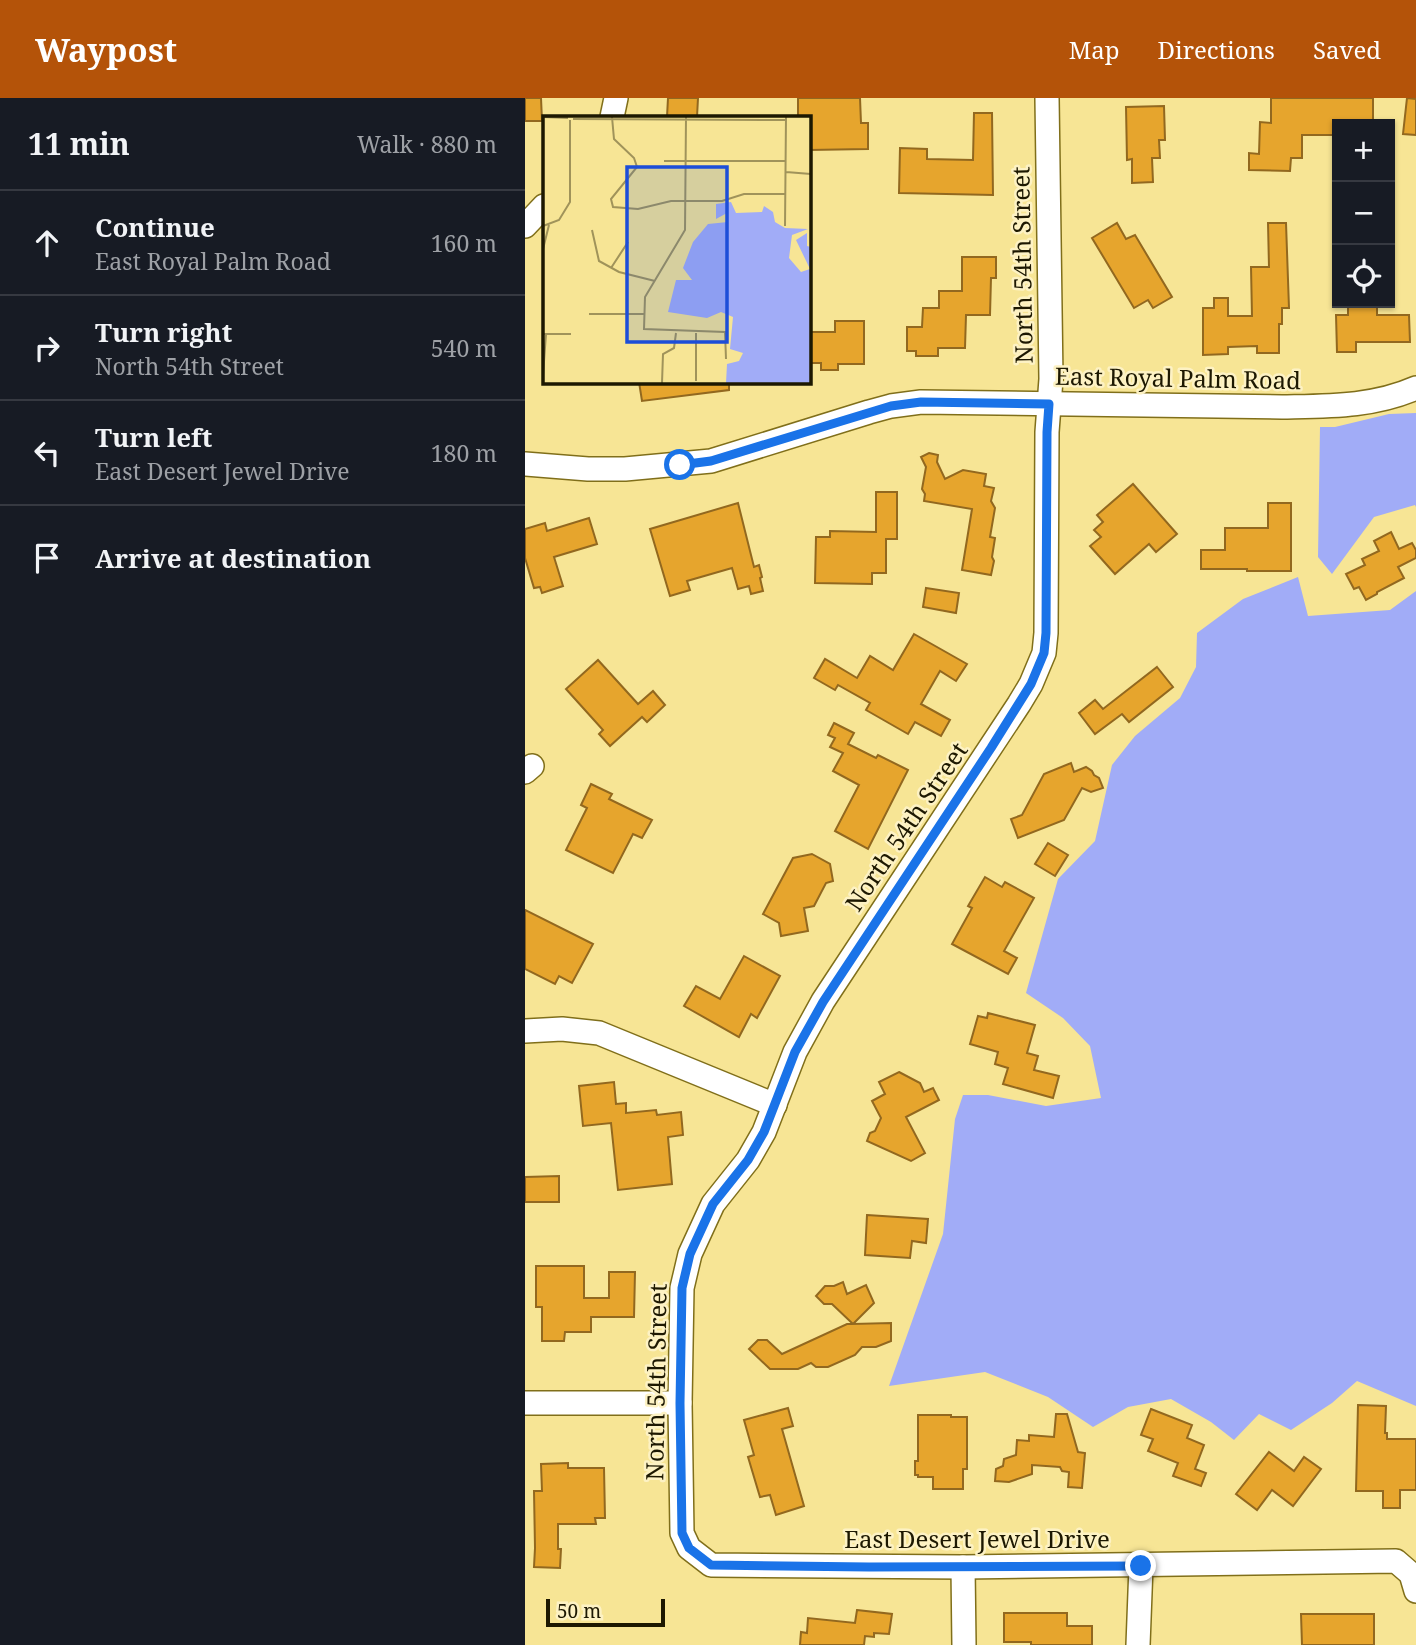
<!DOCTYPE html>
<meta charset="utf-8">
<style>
:root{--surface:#171b24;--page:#20242c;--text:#f1f3f6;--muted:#9ea1a6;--line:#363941;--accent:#b45309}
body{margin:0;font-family:"Noto Serif",serif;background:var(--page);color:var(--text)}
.controls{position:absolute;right:21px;top:21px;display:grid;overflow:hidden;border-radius:0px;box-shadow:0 2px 5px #0004}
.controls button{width:63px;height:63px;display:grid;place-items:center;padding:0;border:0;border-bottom:2px solid var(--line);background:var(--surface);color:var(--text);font:35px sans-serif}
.scale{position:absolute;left:21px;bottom:18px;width:119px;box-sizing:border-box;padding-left:7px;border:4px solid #1d1801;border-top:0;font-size:19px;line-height:24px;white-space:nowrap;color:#1d1801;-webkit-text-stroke:5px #fdf2c4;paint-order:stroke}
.stop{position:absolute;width:21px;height:21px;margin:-16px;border:5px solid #1a73e8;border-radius:50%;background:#fff}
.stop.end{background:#1a73e8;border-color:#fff;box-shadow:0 2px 7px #0008}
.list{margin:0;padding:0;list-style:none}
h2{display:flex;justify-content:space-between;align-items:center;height:91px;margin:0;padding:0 28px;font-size:30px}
h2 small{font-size:23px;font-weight:400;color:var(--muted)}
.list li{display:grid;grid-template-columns:46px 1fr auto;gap:21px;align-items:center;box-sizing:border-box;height:105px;padding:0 28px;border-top:2px solid var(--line)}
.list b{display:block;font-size:26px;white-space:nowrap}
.list p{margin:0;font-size:23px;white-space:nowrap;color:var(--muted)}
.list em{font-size:23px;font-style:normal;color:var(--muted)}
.icon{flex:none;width:38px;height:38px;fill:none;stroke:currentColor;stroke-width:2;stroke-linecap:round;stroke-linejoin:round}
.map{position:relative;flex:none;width:891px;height:1547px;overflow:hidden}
header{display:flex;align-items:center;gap:42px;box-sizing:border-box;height:98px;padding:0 35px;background:var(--accent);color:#fff}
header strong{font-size:33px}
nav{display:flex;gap:38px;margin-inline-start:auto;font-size:24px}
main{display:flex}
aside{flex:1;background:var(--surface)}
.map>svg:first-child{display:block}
.green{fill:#a1acf7}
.building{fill:#e6a52d;stroke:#92681f;stroke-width:2}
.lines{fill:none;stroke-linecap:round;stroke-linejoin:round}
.minor-casing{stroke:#806f1a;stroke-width:26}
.minor{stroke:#fff;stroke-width:23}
.route{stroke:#1a73e8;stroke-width:9}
.labels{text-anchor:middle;stroke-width:5;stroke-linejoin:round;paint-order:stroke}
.street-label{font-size:24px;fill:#1d1801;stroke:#fdf2c4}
.inset-road{fill:none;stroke:#a0935a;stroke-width:2}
.view{fill:#1d4ed8;fill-opacity:0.15;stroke:#1d4ed8;stroke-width:3.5}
.inset-edge{fill:none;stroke:#1d1801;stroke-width:3.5}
</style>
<header>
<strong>Waypost</strong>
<nav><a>Map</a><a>Directions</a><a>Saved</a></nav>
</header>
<main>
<aside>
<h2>11 min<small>Walk · 880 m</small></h2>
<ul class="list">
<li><svg class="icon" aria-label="ahead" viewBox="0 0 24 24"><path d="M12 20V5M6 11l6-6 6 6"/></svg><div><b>Continue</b><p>East Royal Palm Road</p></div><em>160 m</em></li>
<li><svg class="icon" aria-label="right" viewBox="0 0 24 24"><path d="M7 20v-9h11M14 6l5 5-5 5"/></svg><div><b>Turn right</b><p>North 54th Street</p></div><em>540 m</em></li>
<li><svg class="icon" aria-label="left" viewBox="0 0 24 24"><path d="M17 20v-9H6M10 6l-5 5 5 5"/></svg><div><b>Turn left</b><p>East Desert Jewel Drive</p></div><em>180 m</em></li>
<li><svg class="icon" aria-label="arrive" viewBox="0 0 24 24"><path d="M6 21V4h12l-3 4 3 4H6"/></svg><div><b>Arrive at destination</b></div></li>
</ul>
</aside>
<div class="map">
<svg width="891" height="1547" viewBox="0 0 891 1547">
<rect width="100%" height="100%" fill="#f7e595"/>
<!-- green -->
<g class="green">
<polygon points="891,315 891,409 890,407 849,419 807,476 793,459 795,329 810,329 864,316"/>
<polygon points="773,479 783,518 865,512 891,493 891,1308 832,1283 807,1305 766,1332 734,1316 709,1342 686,1324 646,1301 603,1309 568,1329 523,1299 460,1274 364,1288 418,1136 430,1021 438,997 463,997 521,1008 576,1000 565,948 538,920 501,895 533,781 570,743 587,667 610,638 655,600 671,569 672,535 718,501"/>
</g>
<!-- building -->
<g class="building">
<polygon points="0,0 16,0 17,23 0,23"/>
<polygon points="143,0 173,0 172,19 142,19"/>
<polygon points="273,0 335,0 336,25 343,25 343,51 284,52 284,19 273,19"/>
<polygon points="746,0 848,0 848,26 812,26 812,37 777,37 777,60 766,60 765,73 724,72 724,55 734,56 735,24 746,25"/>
<polygon points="882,0 891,1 891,37 878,36"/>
<polygon points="639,8 640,42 634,42 635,60 627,60 628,84 607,85 607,61 602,62 601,9"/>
<polygon points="449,15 467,15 468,97 374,95 375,50 402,51 402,61 448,62"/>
<polygon points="592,125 601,141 610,137 647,199 628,210 623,202 609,210 567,140"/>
<polygon points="743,125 761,125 764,210 757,210 757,226 754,226 754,255 732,255 732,248 703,249 703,256 678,257 678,210 689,210 689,200 703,200 703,218 727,218 726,169 744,169"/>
<polygon points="437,159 471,159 471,180 466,180 465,217 441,217 440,250 413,250 413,258 391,258 391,253 382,253 382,229 397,229 398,210 414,210 414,193 437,193"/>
<polygon points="823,209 852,209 852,217 884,217 885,244 831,244 831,254 812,254 811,217 823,217"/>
<polygon points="310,223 339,223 339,266 313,266 313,272 296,272 296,265 284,265 284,234 310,234"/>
<polygon points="114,284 204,284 204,292 117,303"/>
<polygon points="404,355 413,357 412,364 420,381 438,372 461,376 459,388 469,390 466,403 470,410 465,439 470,440 467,459 469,463 466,477 437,472 447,411 399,403 400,396 397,391 401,369 396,359"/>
<polygon points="608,386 652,436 631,454 624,446 590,476 565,448 576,439 569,432 578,424 572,417"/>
<polygon points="351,394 372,394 372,441 361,441 361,475 347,475 347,486 290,485 291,439 305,439 305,433 351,434"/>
<polygon points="213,405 229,469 234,467 237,479 235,480 238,493 226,496 224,488 213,491 207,470 162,483 165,492 145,498 125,431"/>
<polygon points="743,405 766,405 766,473 722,473 722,471 676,471 676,452 700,452 700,430 743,430"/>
<polygon points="64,420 72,446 29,459 38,488 17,495 15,489 9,490 0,460 0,431 20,425 22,433"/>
<polygon points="866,434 874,451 887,445 891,452 891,460 873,469 879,480 852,494 852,496 841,502 834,489 829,491 821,476 840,467 837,461 854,453 849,443"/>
<polygon points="401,490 434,495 431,515 398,509"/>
<polygon points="389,536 442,566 431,583 415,573 396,606 425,622 416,638 390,624 383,636 341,612 345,605 313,587 310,592 289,580 300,561 332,580 345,558 368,572"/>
<polygon points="73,562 113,606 128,593 140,607 122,624 117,619 85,648 74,636 78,632 41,591"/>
<polygon points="632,569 648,589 604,624 597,616 570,636 554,615 570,602 578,611"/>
<polygon points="309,625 329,635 323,646 351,660 353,657 383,672 343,751 310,733 334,687 308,673 318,655 305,649 310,640 303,637"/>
<polygon points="546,665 549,674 561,669 567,673 569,677 574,680 578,690 566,694 557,690 539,722 493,740 486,721 497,717 519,676"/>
<polygon points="66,686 87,696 84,701 127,722 117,740 108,736 88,775 41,752 62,710 56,707"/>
<polygon points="523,745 543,757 530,778 510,766"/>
<polygon points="287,756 305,766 308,783 301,785 289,808 279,810 283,833 256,838 254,825 238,816 268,760"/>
<polygon points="460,779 477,789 480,784 509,800 479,853 492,860 483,876 427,846 447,810 443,808"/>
<polygon points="0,812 68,846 47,885 34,878 30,886 0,871"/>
<polygon points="219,858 255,878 232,920 226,916 214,939 159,908 171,888 195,901"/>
<polygon points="463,915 510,927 502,955 513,958 509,972 534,978 528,1000 478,986 483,970 470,966 473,954 445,946 453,918 462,920"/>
<polygon points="374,974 395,985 399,994 408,990 414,1002 381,1019 400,1055 386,1063 342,1043 345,1035 350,1033 356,1020 347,1003 360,996 354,984"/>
<polygon points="89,984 91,1006 101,1005 101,1015 131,1012 132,1017 156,1014 158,1037 143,1039 147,1086 93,1092 86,1025 58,1028 54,988"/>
<polygon points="34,1078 34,1104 0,1104 0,1079"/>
<polygon points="342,1117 403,1121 401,1145 387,1143 385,1160 340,1157"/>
<polygon points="11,1168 59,1168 59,1200 84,1200 84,1174 110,1174 109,1219 66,1219 66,1234 40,1234 39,1243 17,1243 17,1209 11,1209"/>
<polygon points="318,1184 322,1196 341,1187 349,1205 328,1226 366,1225 366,1243 351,1249 337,1249 330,1257 303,1269 291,1269 286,1265 273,1271 245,1271 224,1251 233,1242 242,1242 257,1256 322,1226 328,1226 307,1206 299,1206 291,1198 300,1188 309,1188"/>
<polygon points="833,1307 861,1308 860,1335 862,1335 862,1341 891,1341 891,1392 875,1392 875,1410 858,1410 858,1393 831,1393"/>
<polygon points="263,1310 268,1328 257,1331 279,1408 251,1417 245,1397 235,1399 223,1359 229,1357 219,1322"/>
<polygon points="626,1311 667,1327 662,1340 679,1347 670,1371 681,1375 676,1388 648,1378 653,1365 623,1353 628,1341 616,1337"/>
<polygon points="531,1316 542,1316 553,1354 560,1355 557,1390 543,1389 544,1374 537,1373 535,1369 507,1367 507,1376 484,1384 470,1383 471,1371 478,1368 479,1361 491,1357 492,1342 504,1343 504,1337 529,1339"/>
<polygon points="393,1317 426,1317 426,1319 442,1319 442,1371 438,1371 438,1391 408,1391 408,1379 393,1379 393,1377 390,1377 390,1363 393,1363"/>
<polygon points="744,1354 769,1373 779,1359 796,1371 768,1408 747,1392 732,1412 711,1396"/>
<polygon points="43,1365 43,1370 79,1370 80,1420 70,1420 71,1426 33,1426 33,1451 36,1451 35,1470 9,1469 10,1450 9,1393 17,1393 16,1366"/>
<polygon points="332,1512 367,1516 364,1536 349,1535 349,1539 340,1538 339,1547 275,1547 276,1534 282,1535 283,1520 330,1525"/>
<polygon points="479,1515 542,1515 542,1528 567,1528 567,1547 506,1547 506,1544 479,1544"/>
<polygon points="776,1516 849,1516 849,1547 777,1547"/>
</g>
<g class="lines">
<defs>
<g id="minor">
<polyline points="522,0 526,281 522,334 521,535 519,555 506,586 494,606 298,903 270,954 239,1034 223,1062 188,1106 165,1156 157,1190 155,1305 157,1435 164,1450 186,1467 438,1469 871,1463 886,1476 891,1493"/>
<polyline points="87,19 91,0"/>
<polyline points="0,128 19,108"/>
<path d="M0,366L63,371H100L186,363L344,314L366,308L396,304L757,309C803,308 848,309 891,290"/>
<polyline points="0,674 7,668"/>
<polyline points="0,933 37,931 74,935 250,1007"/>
<polyline points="0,1305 155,1305"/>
<polyline points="438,1469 439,1547"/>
<polyline points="613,1547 616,1468"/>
</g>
</defs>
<!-- minor casing -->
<use href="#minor" class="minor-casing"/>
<!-- minor -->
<use href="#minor" class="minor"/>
</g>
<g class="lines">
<!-- route -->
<polyline class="route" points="155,367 186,363 366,308 396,304 524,306 522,334 521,535 519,555 506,586 466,650 298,904 270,954 239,1034 223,1062 188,1106 165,1156 157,1190 155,1305 157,1435 164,1450 186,1467 344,1469 616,1468"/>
</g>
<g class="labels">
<!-- street labels -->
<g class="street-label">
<text transform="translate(498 167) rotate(-91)" y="8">North 54th Street</text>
<text transform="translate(653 281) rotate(1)" y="8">East Royal Palm Road</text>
<text transform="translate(382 729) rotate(-56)" y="8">North 54th Street</text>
<text transform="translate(132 1284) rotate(-89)" y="8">North 54th Street</text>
<text x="452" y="1450">East Desert Jewel Drive</text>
</g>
</g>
<!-- overview -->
<g transform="translate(18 18)">
<rect width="268" height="268" fill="#f7e595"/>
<path d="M188,86L193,97L219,96L221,90L230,96L232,106L242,112L265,113L249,119L246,142L258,156L267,153L253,124L264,117V130L268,131V267H183L184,248L196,245L200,237L187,233L190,201L178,196L164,202L125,196L133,164H149L140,152L150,126L165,108L185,106L184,97L173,103V88Z" fill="#a1acf7"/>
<path class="inset-road" d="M0,1L25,2M69,1L71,23L91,42L94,51L68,83L70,91L95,93L128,85H179L201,78H242M143,1L142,114L102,181L101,213L182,216L183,243M30,3L243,4M121,45H242M243,56L268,58M0,110L16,104L27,86V4M242,110L243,0M49,114L56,145L76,156L112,165M0,133L6,109M68,152L85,126M46,198H101M0,218H28M0,259L3,218M153,265V217M119,267L120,238L131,232L133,217"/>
<path class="view" d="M84,51H184V226H84Z"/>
<rect width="268" height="268" class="inset-edge"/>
</g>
</svg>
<div class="controls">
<button>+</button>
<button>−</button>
<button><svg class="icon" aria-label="locate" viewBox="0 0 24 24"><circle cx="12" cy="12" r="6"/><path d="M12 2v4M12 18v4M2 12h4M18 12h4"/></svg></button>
</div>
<div class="scale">50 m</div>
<div class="stop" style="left:155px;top:367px"></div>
<div class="stop end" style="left:616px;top:1468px"></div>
</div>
</main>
